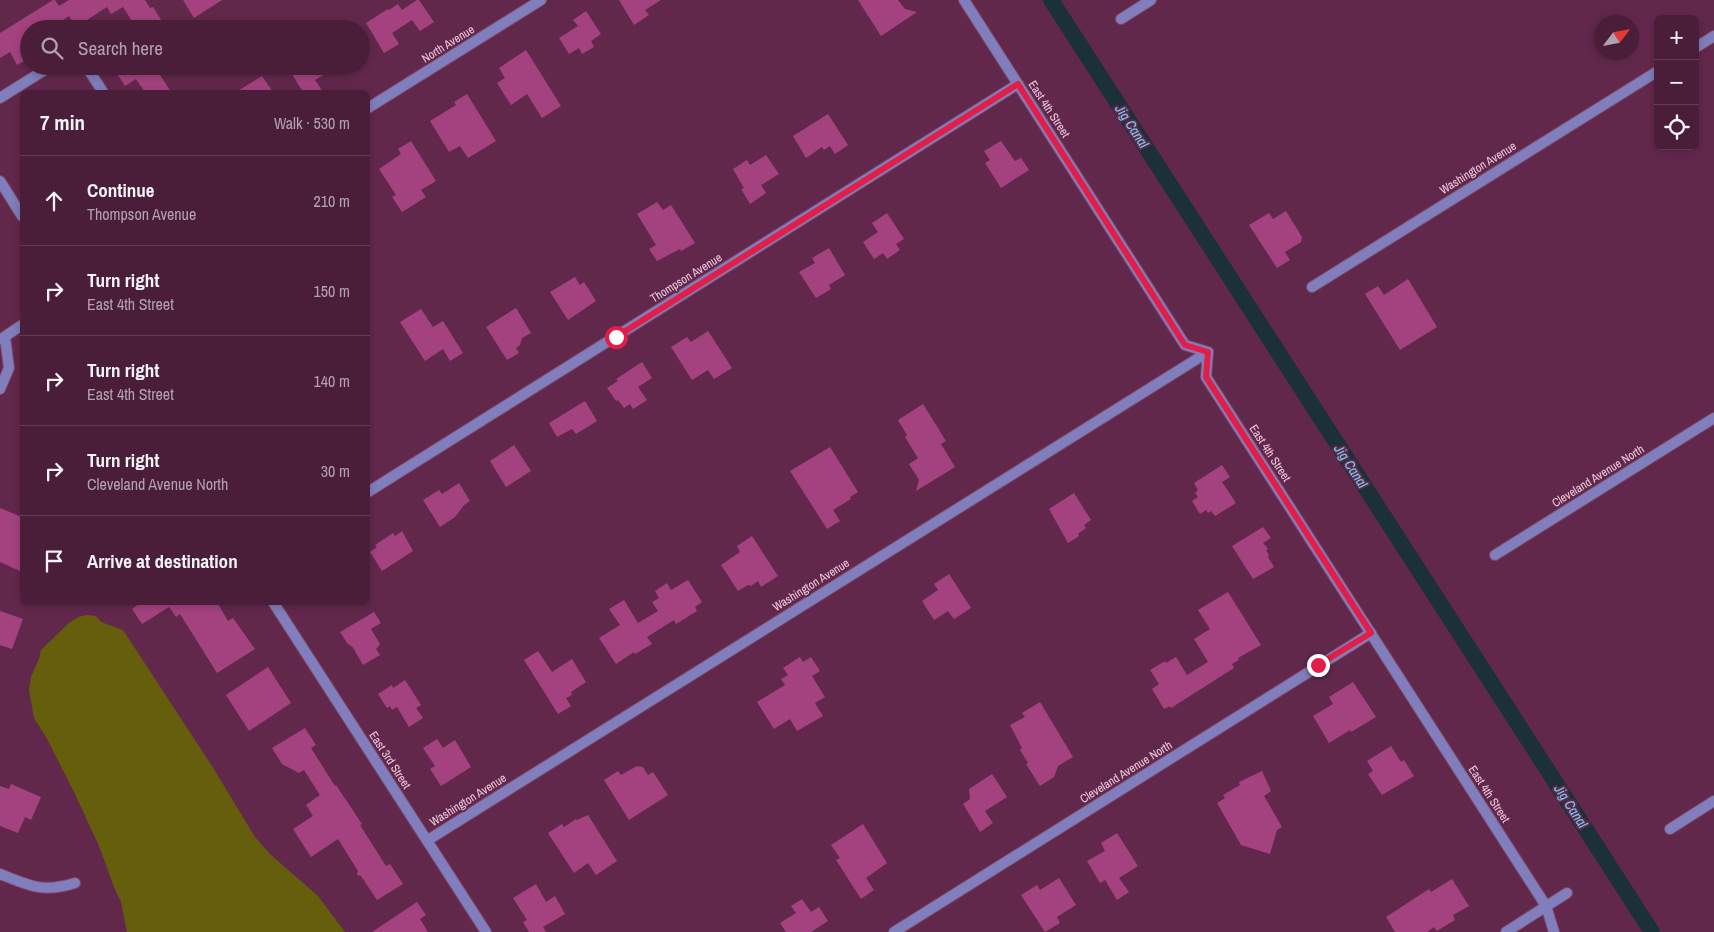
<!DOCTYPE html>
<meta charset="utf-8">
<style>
:root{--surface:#4a1e39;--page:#542b44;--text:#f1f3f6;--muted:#b2a2ae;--line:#613c53}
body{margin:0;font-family:"Archivo Narrow",sans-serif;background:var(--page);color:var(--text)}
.controls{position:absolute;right:15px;top:15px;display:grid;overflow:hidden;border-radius:8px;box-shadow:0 2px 8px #0003}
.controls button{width:45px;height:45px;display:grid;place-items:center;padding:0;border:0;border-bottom:1px solid var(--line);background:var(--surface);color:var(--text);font:25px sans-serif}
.compass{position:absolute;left:1594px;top:15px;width:45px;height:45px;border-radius:50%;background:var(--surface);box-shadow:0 2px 8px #0003;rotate:58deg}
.stop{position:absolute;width:15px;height:15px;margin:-11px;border:4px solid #e11d48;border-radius:50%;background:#fff}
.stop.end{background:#e11d48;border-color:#fff;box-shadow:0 1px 5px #0008}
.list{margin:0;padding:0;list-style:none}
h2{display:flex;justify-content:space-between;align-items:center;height:65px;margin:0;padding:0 20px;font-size:21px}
h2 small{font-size:16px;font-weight:400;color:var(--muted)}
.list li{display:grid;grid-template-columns:32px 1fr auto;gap:15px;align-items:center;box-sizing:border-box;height:90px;padding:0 20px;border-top:1px solid var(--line)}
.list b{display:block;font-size:19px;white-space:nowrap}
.list p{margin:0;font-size:16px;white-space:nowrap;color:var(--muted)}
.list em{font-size:16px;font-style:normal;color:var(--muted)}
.icon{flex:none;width:28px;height:28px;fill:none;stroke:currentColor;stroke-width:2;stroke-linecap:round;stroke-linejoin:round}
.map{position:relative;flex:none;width:1714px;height:932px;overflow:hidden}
.search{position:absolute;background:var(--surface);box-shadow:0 2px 8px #0003;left:20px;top:20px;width:350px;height:55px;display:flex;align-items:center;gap:12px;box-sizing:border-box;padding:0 18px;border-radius:28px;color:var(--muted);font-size:19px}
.panel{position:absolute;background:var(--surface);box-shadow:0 2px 8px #0003;left:20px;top:90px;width:350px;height:515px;border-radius:8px}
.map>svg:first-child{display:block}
.green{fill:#645e0d}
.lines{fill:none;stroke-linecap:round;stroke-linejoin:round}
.canal{stroke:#1c3038;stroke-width:16}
.building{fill:#a4427f}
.street-casing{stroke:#7e4869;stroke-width:12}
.street{stroke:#807ebc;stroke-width:10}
.route{stroke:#e11d48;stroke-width:6}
.labels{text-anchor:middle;stroke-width:4;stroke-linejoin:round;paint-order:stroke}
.street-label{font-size:12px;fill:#eecadd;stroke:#62284c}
.water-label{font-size:14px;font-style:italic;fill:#6fd1f7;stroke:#62284c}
</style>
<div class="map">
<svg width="1714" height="932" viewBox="0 0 1714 932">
<rect width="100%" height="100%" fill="#62284c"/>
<!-- green -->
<polygon class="green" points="87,615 96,616 101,622 123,630 212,766 255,837 271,855 318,896 345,932 127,932 121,902 114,887 99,846 74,792 46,737 34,718 29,690 31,677 39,659 41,650 69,623 78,617"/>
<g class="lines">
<!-- canal -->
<polyline class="canal" points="1051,0 1652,932"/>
</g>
<!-- building -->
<g class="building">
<polygon points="53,0 55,0 59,6 69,0 145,0 150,8 153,7 167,29 137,29 123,7 111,14 107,7 76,27 69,16 50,29 29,29 29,58 17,65 10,52 0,58 0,33"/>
<polygon points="183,0 222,0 194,18"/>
<polygon points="417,0 419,0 434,22 420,31 412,20 392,33 399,44 384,53 366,23 388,9 389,10 398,4 402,10"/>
<polygon points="619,0 661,0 645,10 649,15 634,25"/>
<polygon points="858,0 898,0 905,9 917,12 881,36"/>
<polygon points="586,11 601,34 591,41 594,47 582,54 579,48 569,54 559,38 578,26 573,20"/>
<polygon points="526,50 561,106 542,118 527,94 511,105 497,83 505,78 499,68"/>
<polygon points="125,66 157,66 155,67 171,92 145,92 136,79 125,86 116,72"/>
<polygon points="287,66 338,66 315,80 323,92 303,92"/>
<polygon points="262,76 273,92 236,92"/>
<polygon points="467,94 496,141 468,158 460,146 449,152 430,121 456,105 454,102"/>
<polygon points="828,114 848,145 835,154 830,146 824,150 822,147 806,158 793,136"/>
<polygon points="411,141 436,181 421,190 426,197 402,212 392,197 396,195 379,169 401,154 398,149"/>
<polygon points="1001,141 1015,161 1021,158 1029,170 1001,188 985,163 990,160 984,151"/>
<polygon points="766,155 779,174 761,185 766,193 750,204 741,189 744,188 733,169 747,160 750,165"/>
<polygon points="657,202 663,210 671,205 695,243 681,251 680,249 657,261 649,249 656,245 637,214"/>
<polygon points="1286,211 1302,237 1301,242 1285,252 1290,260 1277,268 1249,225 1269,213 1273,219"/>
<polygon points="887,213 904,239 896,244 900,250 887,259 883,253 874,259 863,242 878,232 872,223"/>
<polygon points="829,248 845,275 829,285 831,289 816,298 799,272 815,263 812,258"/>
<polygon points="575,277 580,285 584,282 596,301 568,320 550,292"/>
<polygon points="1408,279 1437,327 1400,350 1365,294 1378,286 1384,295"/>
<polygon points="516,308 531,333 522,338 520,345 516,348 519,353 507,360 486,327"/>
<polygon points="421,309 433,327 443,321 463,353 450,361 443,349 425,361 400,322"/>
<polygon points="708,331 732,368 714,379 708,370 692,380 671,347 687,337 691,342"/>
<polygon points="642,362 652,378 638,387 647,400 633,409 630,404 624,408 618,400 616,401 607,388 618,381 616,379"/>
<polygon points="585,401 597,421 576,434 572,429 557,437 549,423"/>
<polygon points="923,404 946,441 941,444 955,467 916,491 919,480 909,464 918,458 905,437 907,435 898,420"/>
<polygon points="514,445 531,471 506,487 490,461"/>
<polygon points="830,447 858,492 850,497 851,499 833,510 840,521 827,529 790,471"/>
<polygon points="1222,465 1230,477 1222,482 1236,503 1215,516 1211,511 1208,513 1206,510 1200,514 1192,501 1198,497 1195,493 1198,490 1194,483"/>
<polygon points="459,483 470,501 464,505 455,517 440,527 423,500 439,490 442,494"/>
<polygon points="1074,493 1091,520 1084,525 1086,528 1078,534 1079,536 1068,543 1049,509"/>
<polygon points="0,508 22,517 22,572 0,562"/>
<polygon points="1263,527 1271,538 1263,543 1268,549 1266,550 1269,555 1268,557 1274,567 1253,579 1232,546"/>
<polygon points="402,531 413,551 382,571 370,552 377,547 375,545 393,533 395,536"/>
<polygon points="752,536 778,576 761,587 758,581 751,586 748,585 738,591 721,565 740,552 737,546"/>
<polygon points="949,574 971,608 954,619 948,611 934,620 922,601 938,590 934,584"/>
<polygon points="688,580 702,602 695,607 697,611 676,624 674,620 647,637 652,644 635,654 634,652 616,664 599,638 620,625 609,609 624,600 638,623 658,611 652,602 659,598 655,591 667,583 671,590"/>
<polygon points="1228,592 1261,645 1238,658 1239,660 1232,664 1234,668 1171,708 1170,706 1164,709 1152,689 1159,684 1150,670 1165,661 1166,663 1176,657 1187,675 1208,662 1194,639 1210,629 1198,610"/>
<polygon points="142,602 217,602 228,621 233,618 255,649 217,673 180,614 176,617 169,607 142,624 132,609"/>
<polygon points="0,611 23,619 12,649 0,645"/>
<polygon points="374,612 381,623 371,629 380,644 376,649 380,655 363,665 352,646 351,646 347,643 340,632"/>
<polygon points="538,651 552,672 572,659 586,682 571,692 572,695 566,698 571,706 558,714 524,660"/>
<polygon points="800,657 803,662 811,657 820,671 812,676 825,697 815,703 823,716 797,731 790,719 774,729 757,702 785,685 781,679 788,675 783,668"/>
<polygon points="268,667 291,703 249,731 226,695"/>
<polygon points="405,680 421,705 416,708 423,718 409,727 397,707 392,710 390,706 387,708 378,694 392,685 393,688"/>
<polygon points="1353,682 1376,717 1351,732 1350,730 1329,743 1313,716 1333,704 1329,697"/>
<polygon points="1040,702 1073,757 1058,766 1054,777 1040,786 1026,764 1028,763 1020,750 1022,748 1010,725 1025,717 1022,713"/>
<polygon points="305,728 316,745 311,748 335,786 336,785 362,824 360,825 386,866 390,864 403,884 377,900 361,876 357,875 358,871 338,839 311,857 293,829 313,816 306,805 320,795 304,770 299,773 282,764 272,748"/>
<polygon points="437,739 443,748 455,740 471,767 441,786 430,769 435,766 423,748"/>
<polygon points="1391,746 1401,762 1404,760 1414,776 1382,795 1368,774 1373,771 1367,761"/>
<polygon points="637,766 643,767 648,775 653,772 668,795 629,820 604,780 618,771 621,775"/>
<polygon points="1262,771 1271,791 1264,796 1282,827 1277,830 1270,854 1241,845 1217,803 1225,798 1223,795 1240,785 1239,782"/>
<polygon points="992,774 1007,797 985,811 993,823 980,832 963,804 970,799 969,789"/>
<polygon points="11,784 41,797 31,820 25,817 18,833 0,826 0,786 9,789"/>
<polygon points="588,815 617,861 596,875 588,863 574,873 548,833 562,824 564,827 576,819 577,820"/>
<polygon points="863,824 887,863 866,878 874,890 861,899 836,860 840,858 831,845"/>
<polygon points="1117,833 1138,866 1119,878 1129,892 1117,900 1105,880 1100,883 1087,861 1105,851 1101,843"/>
<polygon points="1059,878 1076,905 1057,917 1060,923 1045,932 1021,895 1037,885 1040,890"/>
<polygon points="1452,879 1469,906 1453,915 1455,920 1437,931 1434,927 1427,932 1395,932 1386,917 1429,889 1431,892"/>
<polygon points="536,884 546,902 555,896 565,914 543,927 546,932 529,932 523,922 527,920 513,898"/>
<polygon points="802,899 811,912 819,907 828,921 811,932 786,932 780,923 796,913 791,906"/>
<polygon points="417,902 426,915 420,919 428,932 372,932"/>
</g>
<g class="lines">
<defs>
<g id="street">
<polyline points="964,0 1185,345 1208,352 1206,377 1546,906 1554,932"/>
<polyline points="1121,19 1151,0"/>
<polyline points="1695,48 1714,36"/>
<polyline points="86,66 103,92"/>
<polyline points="0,98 51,66"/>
<polyline points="368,108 541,0"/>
<polyline points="0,181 22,216"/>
<polyline points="1312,287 1658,71"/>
<polyline points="1,339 22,325"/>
<polyline points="0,389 9,368 5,337"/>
<polyline points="368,492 1018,84"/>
<polyline points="1495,555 1714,418"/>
<polyline points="273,602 486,932"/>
<polyline points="1670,829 1714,801"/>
<polyline points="428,840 1208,352"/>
<path d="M0,874C30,886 43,893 75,883"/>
<polyline points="894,932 1371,633"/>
<polyline points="1506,932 1567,893"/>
</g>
</defs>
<!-- street casing -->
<use href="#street" class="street-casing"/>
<!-- street -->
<use href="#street" class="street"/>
</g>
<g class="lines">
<!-- route -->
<polyline class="route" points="616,337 1018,84 1185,345 1208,352 1206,377 1371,633 1318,665"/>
</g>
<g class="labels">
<!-- street labels -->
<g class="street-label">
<text transform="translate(448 44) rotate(-32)" y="4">North Avenue</text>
<text transform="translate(1049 109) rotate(57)" y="4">East 4th Street</text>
<text transform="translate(1478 168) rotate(-32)" y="4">Washington Avenue</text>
<text transform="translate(686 278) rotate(-32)" y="4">Thompson Avenue</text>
<text transform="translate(1270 453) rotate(57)" y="4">East 4th Street</text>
<text transform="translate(1598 476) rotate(-32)" y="4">Cleveland Avenue North</text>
<text transform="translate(811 585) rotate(-32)" y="4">Washington Avenue</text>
<text transform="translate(390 760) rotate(57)" y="4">East 3rd Street</text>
<text transform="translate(1126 772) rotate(-32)" y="4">Cleveland Avenue North</text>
<text transform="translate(1489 794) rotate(57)" y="4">East 4th Street</text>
<text transform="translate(468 800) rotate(-32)" y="4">Washington Avenue</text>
</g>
<!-- water labels -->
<g class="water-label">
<text transform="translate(1132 126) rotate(57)" y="5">Jig Canal</text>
<text transform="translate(1351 466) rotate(57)" y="5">Jig Canal</text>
<text transform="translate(1571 806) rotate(57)" y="5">Jig Canal</text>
</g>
</g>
</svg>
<div class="controls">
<button>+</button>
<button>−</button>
<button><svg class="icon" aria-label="locate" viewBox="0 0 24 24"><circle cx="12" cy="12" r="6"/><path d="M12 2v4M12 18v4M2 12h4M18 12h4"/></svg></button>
</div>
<svg class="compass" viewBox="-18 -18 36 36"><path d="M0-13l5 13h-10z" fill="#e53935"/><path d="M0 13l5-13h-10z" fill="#b2a2ae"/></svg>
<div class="stop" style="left:616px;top:337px"></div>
<div class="stop end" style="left:1318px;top:665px"></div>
<div class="search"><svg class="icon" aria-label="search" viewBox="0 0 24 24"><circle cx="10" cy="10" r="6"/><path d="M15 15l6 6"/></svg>Search here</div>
<section class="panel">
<h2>7 min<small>Walk · 530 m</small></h2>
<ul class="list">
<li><svg class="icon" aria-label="ahead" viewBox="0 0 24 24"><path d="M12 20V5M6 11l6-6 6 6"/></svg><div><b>Continue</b><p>Thompson Avenue</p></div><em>210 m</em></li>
<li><svg class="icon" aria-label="right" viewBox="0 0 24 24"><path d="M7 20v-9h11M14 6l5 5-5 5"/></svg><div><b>Turn right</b><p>East 4th Street</p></div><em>150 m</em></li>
<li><svg class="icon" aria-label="right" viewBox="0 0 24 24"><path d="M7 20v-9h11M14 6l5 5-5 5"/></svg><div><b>Turn right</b><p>East 4th Street</p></div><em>140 m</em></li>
<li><svg class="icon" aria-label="right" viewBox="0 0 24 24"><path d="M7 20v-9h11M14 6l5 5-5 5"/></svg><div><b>Turn right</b><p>Cleveland Avenue North</p></div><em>30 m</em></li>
<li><svg class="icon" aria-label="arrive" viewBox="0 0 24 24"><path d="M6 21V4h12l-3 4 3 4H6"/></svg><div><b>Arrive at destination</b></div></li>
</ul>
</section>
</div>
